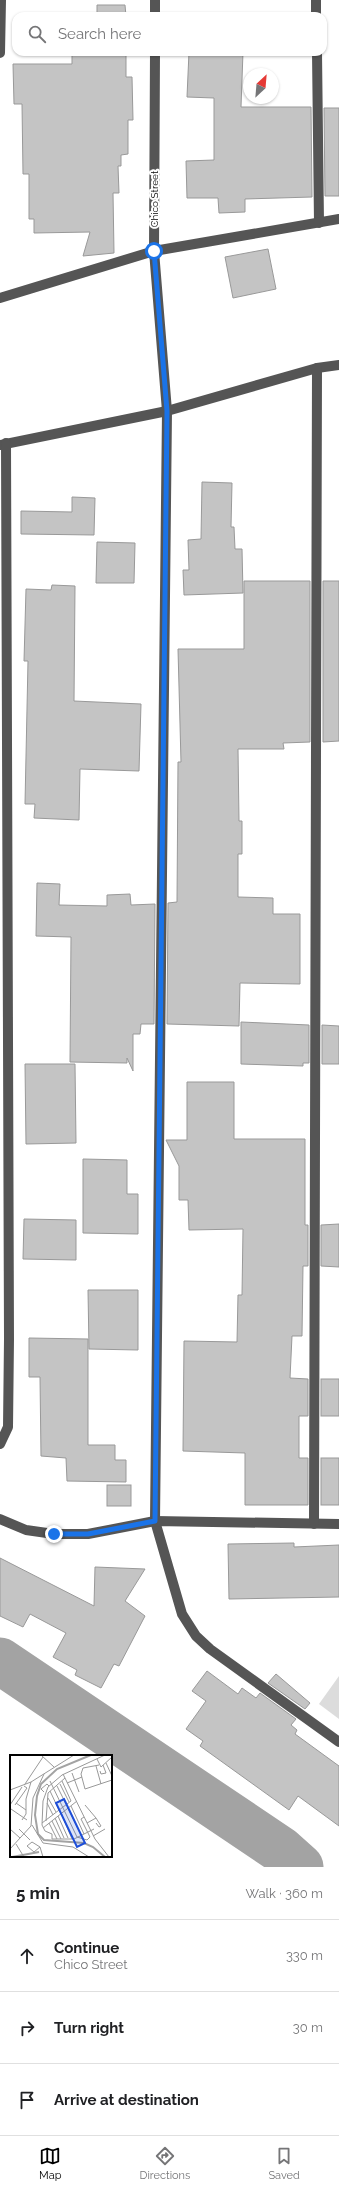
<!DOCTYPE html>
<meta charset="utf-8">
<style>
:root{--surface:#fff;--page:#f6f6f6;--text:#202124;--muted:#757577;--line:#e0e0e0;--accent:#000}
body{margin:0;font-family:Raleway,sans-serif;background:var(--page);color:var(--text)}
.compass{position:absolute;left:243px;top:68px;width:36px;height:36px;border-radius:50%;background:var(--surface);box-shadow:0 1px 3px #0004;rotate:26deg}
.stop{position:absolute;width:12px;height:12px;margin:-9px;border:3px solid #1a73e8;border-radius:50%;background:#fff}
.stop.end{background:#1a73e8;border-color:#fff;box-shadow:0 1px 4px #0008}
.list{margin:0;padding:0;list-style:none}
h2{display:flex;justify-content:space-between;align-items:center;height:52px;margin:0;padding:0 16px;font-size:17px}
h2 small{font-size:13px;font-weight:400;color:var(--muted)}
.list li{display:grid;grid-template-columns:26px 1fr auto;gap:12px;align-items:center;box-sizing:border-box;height:72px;padding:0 16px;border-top:1px solid var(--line)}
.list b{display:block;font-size:15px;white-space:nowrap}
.list p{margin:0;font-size:13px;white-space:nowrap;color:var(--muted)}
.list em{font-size:13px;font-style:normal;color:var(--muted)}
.icon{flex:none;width:22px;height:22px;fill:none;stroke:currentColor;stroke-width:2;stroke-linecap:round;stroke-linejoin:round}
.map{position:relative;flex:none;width:339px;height:1867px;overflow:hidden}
.search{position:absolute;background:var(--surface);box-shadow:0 1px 3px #0004;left:12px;right:12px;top:12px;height:44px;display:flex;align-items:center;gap:10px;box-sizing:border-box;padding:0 14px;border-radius:12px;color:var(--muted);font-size:15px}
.sheet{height:268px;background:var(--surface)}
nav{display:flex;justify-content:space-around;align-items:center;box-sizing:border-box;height:56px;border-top:1px solid var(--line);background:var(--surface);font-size:11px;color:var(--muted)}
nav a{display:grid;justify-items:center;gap:2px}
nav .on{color:var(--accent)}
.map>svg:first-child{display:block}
.green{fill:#dcdcdc}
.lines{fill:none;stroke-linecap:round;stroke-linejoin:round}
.river{stroke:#a3a3a3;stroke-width:47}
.building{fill:#c4c4c4;stroke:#999}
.minor{stroke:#555;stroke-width:10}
.route{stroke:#1a73e8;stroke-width:5}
.labels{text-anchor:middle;stroke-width:4;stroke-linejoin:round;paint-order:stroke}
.street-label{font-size:10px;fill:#000;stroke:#fff}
.inset-river{fill:none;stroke:#a3a3a3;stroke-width:2}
.inset-road{fill:none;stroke:#999;stroke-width:1}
.view{fill:#1d4ed8;fill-opacity:0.15;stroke:#1d4ed8;stroke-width:2}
.inset-edge{fill:none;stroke:#000;stroke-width:2}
</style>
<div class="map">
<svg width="339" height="1867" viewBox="0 0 339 1867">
<rect width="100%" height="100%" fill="#fff"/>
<!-- green -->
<polygon class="green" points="339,1676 339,1719 319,1704"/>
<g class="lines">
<!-- river -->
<polyline class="river" points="0,1661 281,1850 300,1867"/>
</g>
<!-- building -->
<g class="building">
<polygon points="97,5 125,5 126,16 97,16"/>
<polygon points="72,52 126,52 126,77 132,77 133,120 128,120 128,154 121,155 121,166 118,166 119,193 113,193 114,253 83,256 90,232 34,233 34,219 29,219 29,174 23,174 22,104 14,104 13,64 72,64"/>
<polygon points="189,52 243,52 241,107 311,107 312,197 245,199 245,212 219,213 218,198 187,198 186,161 214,160 214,98 187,97"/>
<polygon points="324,108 339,108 339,196 325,196"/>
<polygon points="268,249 276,289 233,298 225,257"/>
<polygon points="202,482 232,483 231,527 234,527 235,549 242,549 243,593 184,595 183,570 189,570 188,540 201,539"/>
<polygon points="72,497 95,498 94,535 21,534 21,511 72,512"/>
<polygon points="97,542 135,543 134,583 96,583"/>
<polygon points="244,581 310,581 310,742 283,743 284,749 238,749 239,821 242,821 242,854 238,854 238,897 273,898 273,914 300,914 300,984 240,983 239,1026 167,1024 168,903 177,902 178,762 181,762 178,649 244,649"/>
<polygon points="323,581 339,581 339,741 323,742"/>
<polygon points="52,585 75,586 74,701 141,704 139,771 80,769 79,820 34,818 35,804 25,804 28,661 24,661 26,589 51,590"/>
<polygon points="37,883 60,884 59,905 107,906 107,895 130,894 131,905 155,904 154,1024 141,1024 140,1034 133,1034 133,1071 127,1058 127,1063 70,1062 71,937 36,936"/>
<polygon points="241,1022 309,1025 309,1063 303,1063 303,1066 241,1064"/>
<polygon points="322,1025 339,1026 339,1064 322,1064"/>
<polygon points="25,1064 75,1064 76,1143 26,1144"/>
<polygon points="187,1082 234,1082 234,1139 305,1139 305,1225 308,1225 308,1266 303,1266 302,1336 292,1336 290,1378 308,1379 308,1416 299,1416 299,1458 308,1458 308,1505 245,1505 245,1453 183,1451 184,1341 237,1342 238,1295 242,1295 243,1229 189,1230 188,1200 179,1200 179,1166 166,1140 187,1140"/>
<polygon points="83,1159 127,1160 127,1194 138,1194 138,1234 83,1233"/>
<polygon points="24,1219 76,1220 76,1260 23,1259"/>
<polygon points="339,1224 339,1267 321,1266 321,1225"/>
<polygon points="88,1290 138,1290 138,1350 89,1349"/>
<polygon points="29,1338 88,1339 88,1445 115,1445 115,1460 126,1460 126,1482 67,1481 66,1458 41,1456 40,1377 29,1377"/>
<rect x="321" y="1379" width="18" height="37"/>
<rect x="321" y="1458" width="18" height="47"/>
<rect x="107" y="1485" width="24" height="21"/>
<polygon points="294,1543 294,1547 339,1545 339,1597 229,1599 228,1544"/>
<polygon points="0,1558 94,1606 95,1567 145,1569 125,1601 145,1616 119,1666 114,1664 101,1688 75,1675 77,1670 53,1657 66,1633 30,1614 23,1627 0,1616"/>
<polygon points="207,1671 238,1694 242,1688 256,1698 260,1693 296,1719 291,1725 297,1730 295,1734 339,1766 339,1826 298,1796 289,1810 200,1746 203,1741 186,1729 206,1701 192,1691"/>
<polygon points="276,1674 310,1703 305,1709 268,1683"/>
</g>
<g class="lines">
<!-- minor -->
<g class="minor">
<polyline points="316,0 316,16"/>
<polyline points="155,16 155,0"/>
<polyline points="155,52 154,251 167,411 155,1521 182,1614 196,1636 210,1649 339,1742"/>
<polyline points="317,52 319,223"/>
<polyline points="0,53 1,0"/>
<polyline points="0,298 154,251 339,219"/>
<polyline points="0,445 167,411 317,368 339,365"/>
<polyline points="0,1444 8,1427 9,1339 6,443"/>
<polyline points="0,1519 26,1530 54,1534 88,1534 155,1521 339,1524"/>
<polyline points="314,1524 317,368"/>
</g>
</g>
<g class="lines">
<!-- route -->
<polyline class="route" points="54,1534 88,1534 155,1521 167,411 154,251"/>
</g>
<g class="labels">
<!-- street labels -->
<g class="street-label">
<text transform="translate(154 199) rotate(-90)" y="4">Chico Street</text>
</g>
</g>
<!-- overview -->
<g transform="translate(10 1755)">
<rect width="102" height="102" fill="#fff"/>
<path class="inset-river" d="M81,0L47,14L31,29L27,41L25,60L28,79L34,85L74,88L83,92L95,102M2,102L29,97"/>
<path class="inset-road" d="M31,0L44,12M87,4L91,12L102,2M96,8L102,21M89,10L73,13L71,19L75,34L102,25M86,11L91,29M90,16L91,19L96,18L93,10M62,18L69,37M53,19L85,84L99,102M40,26L67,82L77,85L80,82L71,64L74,62M57,28L72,22M15,29L33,2M50,29L59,47M47,31L56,49M0,35L21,27L64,0M40,36L49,55M34,37L31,34L37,29L39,31M38,43L46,57M6,48L16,55M37,48L43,60M0,50L12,32M5,50L17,33L14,31M75,50L86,63L77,68M61,51L74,79M58,53L71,80M1,54L17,65M51,58L62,84M48,61L58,83M45,63L54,83M12,65L16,59V44L21,27M36,66L38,38L55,23M42,66L51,84M32,68L61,46L52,26M39,68L47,84M86,68L89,72L91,71L86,63M22,70L33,88L63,92L79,102M33,73L67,46M0,74L10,83M9,74L20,85M84,74L64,84H42V79L35,76L32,70L33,46L38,32L52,20L95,0M83,81L95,74M6,89L14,102M30,92L24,97L17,91L22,87L30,92L33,102M0,94L21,71L23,43L34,19"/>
<path class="view" d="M54,44L75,88L67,92L46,48Z"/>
<rect width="102" height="102" class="inset-edge"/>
</g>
</svg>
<svg class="compass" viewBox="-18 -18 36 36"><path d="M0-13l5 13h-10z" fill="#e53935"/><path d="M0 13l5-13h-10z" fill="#757577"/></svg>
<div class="stop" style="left:154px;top:251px"></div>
<div class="stop end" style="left:54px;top:1534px"></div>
<div class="search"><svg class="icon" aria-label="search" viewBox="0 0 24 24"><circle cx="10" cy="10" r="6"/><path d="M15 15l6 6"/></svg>Search here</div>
</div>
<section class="sheet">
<h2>5 min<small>Walk · 360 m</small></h2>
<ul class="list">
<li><svg class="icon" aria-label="ahead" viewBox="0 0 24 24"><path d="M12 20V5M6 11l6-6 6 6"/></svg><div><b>Continue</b><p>Chico Street</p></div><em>330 m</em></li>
<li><svg class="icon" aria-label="right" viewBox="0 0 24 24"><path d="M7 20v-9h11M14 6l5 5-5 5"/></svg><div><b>Turn right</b></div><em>30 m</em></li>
<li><svg class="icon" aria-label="arrive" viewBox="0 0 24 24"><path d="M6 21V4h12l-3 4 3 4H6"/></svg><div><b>Arrive at destination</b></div></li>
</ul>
</section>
<nav>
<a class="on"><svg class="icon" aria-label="map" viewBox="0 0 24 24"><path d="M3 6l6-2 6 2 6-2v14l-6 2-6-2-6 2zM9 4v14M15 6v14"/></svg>Map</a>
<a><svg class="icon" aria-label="directions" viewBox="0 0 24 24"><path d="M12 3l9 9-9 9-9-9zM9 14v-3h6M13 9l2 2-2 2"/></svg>Directions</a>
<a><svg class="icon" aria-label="saved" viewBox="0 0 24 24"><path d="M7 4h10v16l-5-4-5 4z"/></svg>Saved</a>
</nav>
